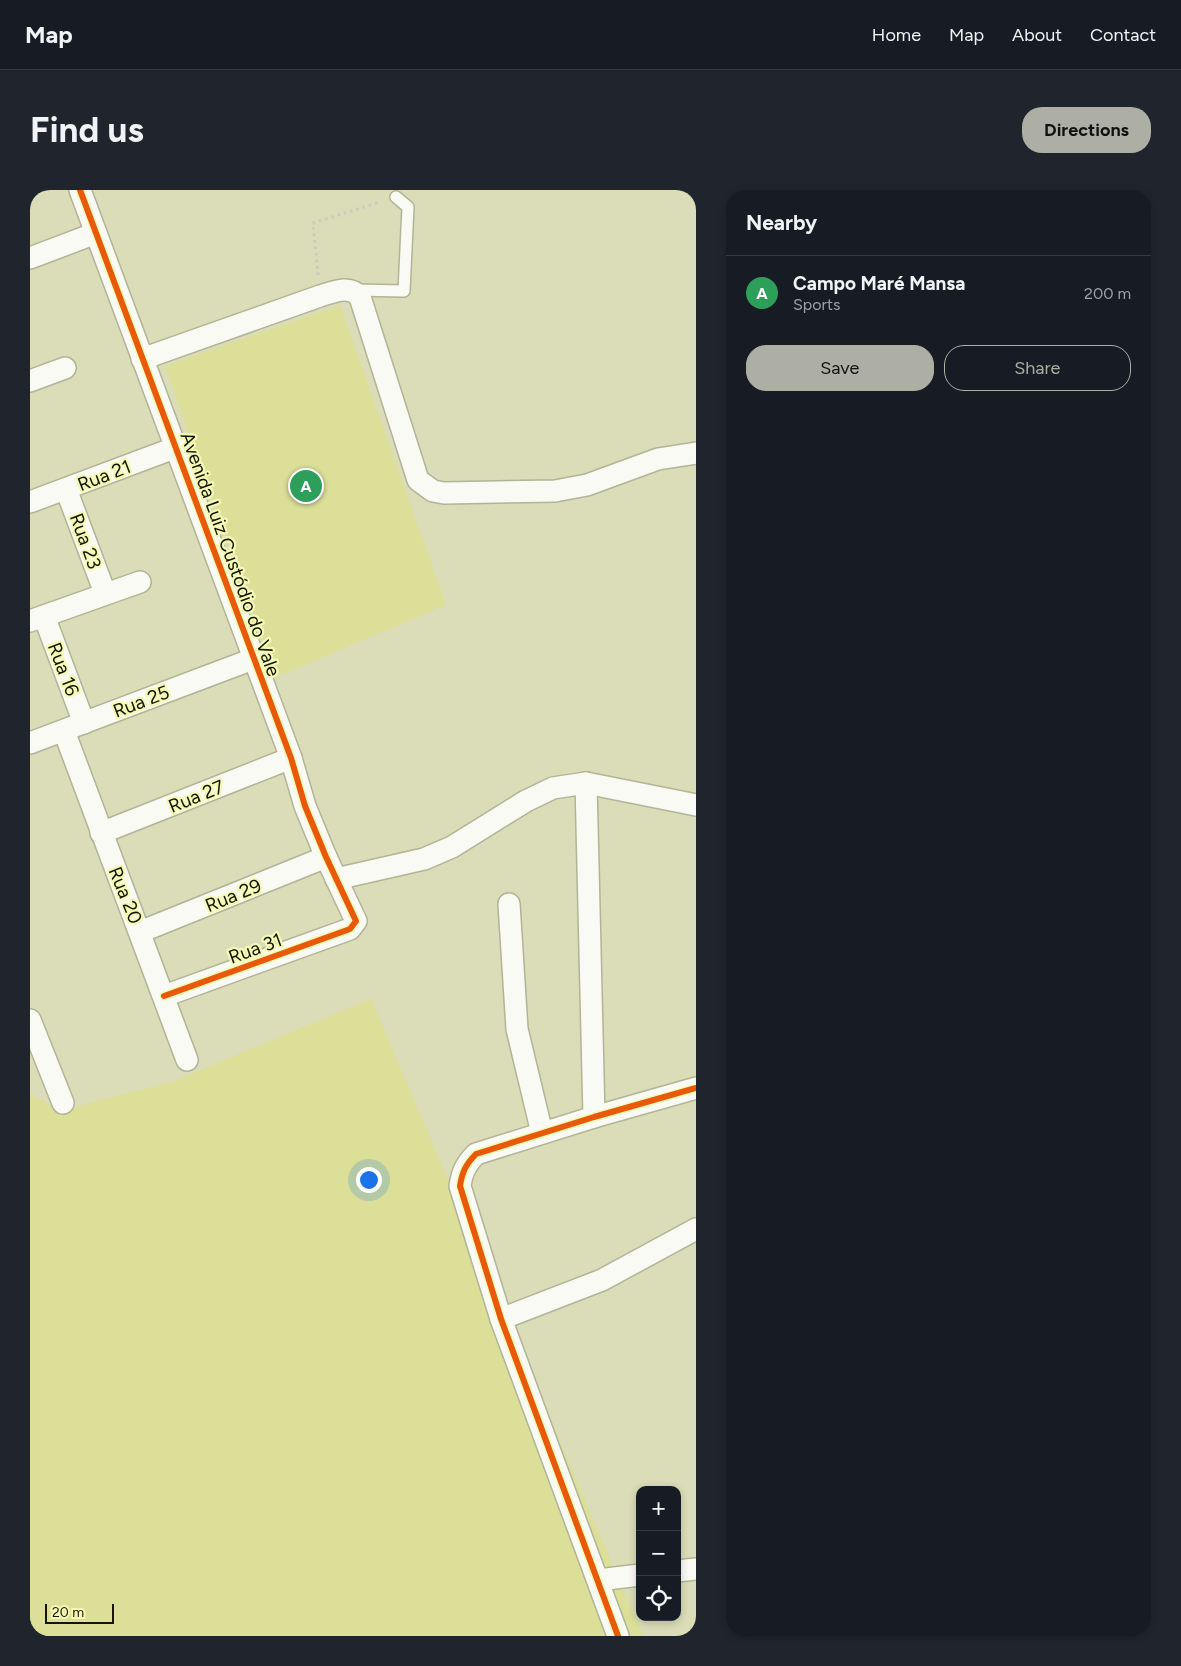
<!DOCTYPE html>
<meta charset="utf-8">
<style>
:root{--surface:#171b24;--page:#20242c;--text:#f1f3f6;--muted:#9ea1a6;--line:#363941;--accent:#adafa4}
body{margin:0;font-family:Figtree,sans-serif;background:var(--page);color:var(--text)}
.controls{position:absolute;right:15px;bottom:15px;display:grid;overflow:hidden;border-radius:10px;box-shadow:0 2px 8px #0003}
.controls button{width:45px;height:45px;display:grid;place-items:center;padding:0;border:0;border-bottom:1px solid var(--line);background:var(--surface);color:var(--text);font:25px sans-serif}
.scale{position:absolute;left:15px;bottom:12px;width:69px;box-sizing:border-box;padding-left:5px;border:2px solid #151600;border-top:0;font-size:14px;line-height:18px;white-space:nowrap;color:#151600;-webkit-text-stroke:4px #f4f9b5;paint-order:stroke}
.you{position:absolute;left:338px;top:989px;width:18px;height:18px;margin:-12px;border:4px solid #fff;border-radius:50%;background:#1a73e8;box-shadow:0 0 0 8px #1a73e833}
.badge{display:grid;place-items:center;width:32px;height:32px;border-radius:50%;background:var(--accent);color:#fff;font-size:16px;font-weight:700}
.pin{position:absolute;translate:-50% -50%;border:2px solid #fff;box-shadow:0 1px 5px #0006}
.list{margin:0;padding:0;list-style:none}
h2{display:flex;justify-content:space-between;align-items:center;height:65px;margin:0;padding:0 20px;font-size:21px}
h2 small{font-size:16px;font-weight:400;color:var(--muted)}
.list li{display:grid;grid-template-columns:32px 1fr auto;gap:15px;align-items:center;box-sizing:border-box;height:75px;padding:0 20px;border-top:1px solid var(--line)}
.list b{display:block;font-size:19px;white-space:nowrap}
.list p{margin:0;font-size:16px;white-space:nowrap;color:var(--muted)}
.list em{font-size:16px;font-style:normal;color:var(--muted)}
.actions{display:flex;gap:10px;padding:15px 20px}
.actions a{flex:1;padding:11px 0;border:1px solid var(--accent);border-radius:20px;text-align:center;font-size:18px;color:var(--accent)}
.actions .main{background:var(--accent);color:#111}
.icon{flex:none;width:28px;height:28px;fill:none;stroke:currentColor;stroke-width:2;stroke-linecap:round;stroke-linejoin:round}
.map{position:relative;flex:none;width:666px;height:1446px;overflow:hidden;border-radius:20px}
header{display:flex;align-items:center;gap:30px;box-sizing:border-box;height:70px;padding:0 25px;background:var(--surface);border-bottom:1px solid var(--line)}
header strong{font-size:24px}
nav{display:flex;gap:28px;margin-inline-start:auto;font-size:18px}
.intro{display:flex;align-items:center;justify-content:space-between;box-sizing:border-box;height:120px;padding:0 30px}
h1{margin:0;font-size:35px}
.button{padding:12px 22px;border-radius:20px;background:var(--accent);color:#111;font-size:18px;font-weight:700}
main{display:flex;gap:30px;padding:0 30px}
aside{flex:1;background:var(--surface);border-radius:20px;box-shadow:0 2px 8px #0003}
.map>svg:first-child{display:block}
.green{fill:#dbdf98}
.lines{fill:none;stroke-linecap:round;stroke-linejoin:round}
.service-casing{stroke:#b1b496;stroke-width:14}
.minor-casing{stroke:#b1b496;stroke-width:24}
.path{stroke:#cacac0;stroke-width:3;stroke-dasharray:2.5 4;stroke-linecap:butt}
.service{stroke:#f9faf4;stroke-width:11}
.minor{stroke:#f9faf4;stroke-width:21}
.cycleway-casing{stroke:#f4f9b5;stroke-width:9}
.cycleway{stroke:#e8590c;stroke-width:6}
.labels{text-anchor:middle;stroke-width:4.5;stroke-linejoin:round;paint-order:stroke}
.street-label{font-size:19px;fill:#151600;stroke:#f4f9b5}
</style>
<header>
<strong>Map</strong>
<nav><a>Home</a><a>Map</a><a>About</a><a>Contact</a></nav>
</header>
<div class="intro"><h1>Find us</h1><a class="button">Directions</a></div>
<main>
<div class="map">
<svg width="666" height="1446" viewBox="0 0 666 1446">
<rect width="100%" height="100%" fill="#daddb7"/>
<!-- green -->
<g class="green">
<polygon points="310,115 416,415 246,487 135,176"/>
<polygon points="341,809 613,1446 0,1446 0,905 32,920 144,891"/>
</g>
<g class="lines">
<defs>
<polyline id="service" points="324,100 374,101 378,17 366,7"/>
<g id="minor">
<polyline points="50,0 261,568 275,616 296,667 326,731 320,739 134,806"/>
<polyline points="0,68 66,43"/>
<path d="M112,169L290,106C303,102 320,94 330,107L388,290L403,301L414,303L525,301L557,295L628,269L666,263"/>
<polyline points="0,191 35,178"/>
<polyline points="36,299 75,403"/>
<polyline points="0,312 147,257"/>
<polyline points="14,426 54,533"/>
<polyline points="0,431 110,392"/>
<polyline points="34,541 157,870"/>
<polyline points="0,553 223,469"/>
<polyline points="556,593 564,927"/>
<polyline points="71,643 261,568"/>
<polyline points="306,689 394,669 422,657 496,611 523,598 556,593 666,615"/>
<polyline points="479,714 487,839 512,943"/>
<polyline points="110,742 296,667"/>
<polyline points="0,830 33,913"/>
<polyline points="471,1129 572,1090 666,1039"/>
<polyline points="647,1381 666,1379"/>
<polyline points="568,1390 610,1385"/>
<path d="M588,1446L471,1129L430,996C432,982 436,974 446,964L564,927L666,898"/>
</g>
</defs>
<!-- service casing -->
<use href="#service" class="service-casing"/>
<!-- minor casing -->
<use href="#minor" class="minor-casing"/>
<!-- path -->
<polyline class="path" points="288,85 283,33 350,12"/>
<!-- service -->
<use href="#service" class="service"/>
<!-- minor -->
<use href="#minor" class="minor"/>
<defs>
<g id="cycleway">
<polyline points="50,0 261,568 275,616 296,667 326,731 320,739 134,806"/>
<path d="M588,1446L471,1129L430,996C432,982 436,974 446,964L564,927L666,898"/>
</g>
</defs>
<!-- cycleway casing -->
<use href="#cycleway" class="cycleway-casing"/>
<!-- cycleway -->
<use href="#cycleway" class="cycleway"/>
</g>
<g class="labels">
<!-- street labels -->
<g class="street-label">
<text transform="translate(74 285) rotate(-21)" y="7">Rua 21</text>
<text transform="translate(56 351) rotate(70)" y="7">Rua 23</text>
<text transform="translate(201 364) rotate(70)" y="7">Avenida Luiz Custódio do Vale</text>
<text transform="translate(34 479) rotate(69)" y="7">Rua 16</text>
<text transform="translate(111 511) rotate(-21)" y="7">Rua 25</text>
<text transform="translate(166 606) rotate(-22)" y="7">Rua 27</text>
<text transform="translate(96 705) rotate(68)" y="7">Rua 20</text>
<text transform="translate(203 705) rotate(-22)" y="7">Rua 29</text>
<text transform="translate(225 758) rotate(-20)" y="7">Rua 31</text>
</g>
</g>
</svg>
<div class="controls">
<button>+</button>
<button>−</button>
<button><svg class="icon" aria-label="locate" viewBox="0 0 24 24"><circle cx="12" cy="12" r="6"/><path d="M12 2v4M12 18v4M2 12h4M18 12h4"/></svg></button>
</div>
<div class="scale">20 m</div>
<div class="you"></div>
<div class="pin badge" style="left:276px;top:296px;background:#2e9e5b">A</div>
</div>
<aside>
<h2>Nearby<small></small></h2>
<ul class="list">
<li><span class="badge" style="background:#2e9e5b">A</span><div><b>Campo Maré Mansa</b><p>Sports</p></div><em>200 m</em></li>
</ul>
<div class="actions"><a class="main">Save</a><a>Share</a></div>
</aside>
</main>
